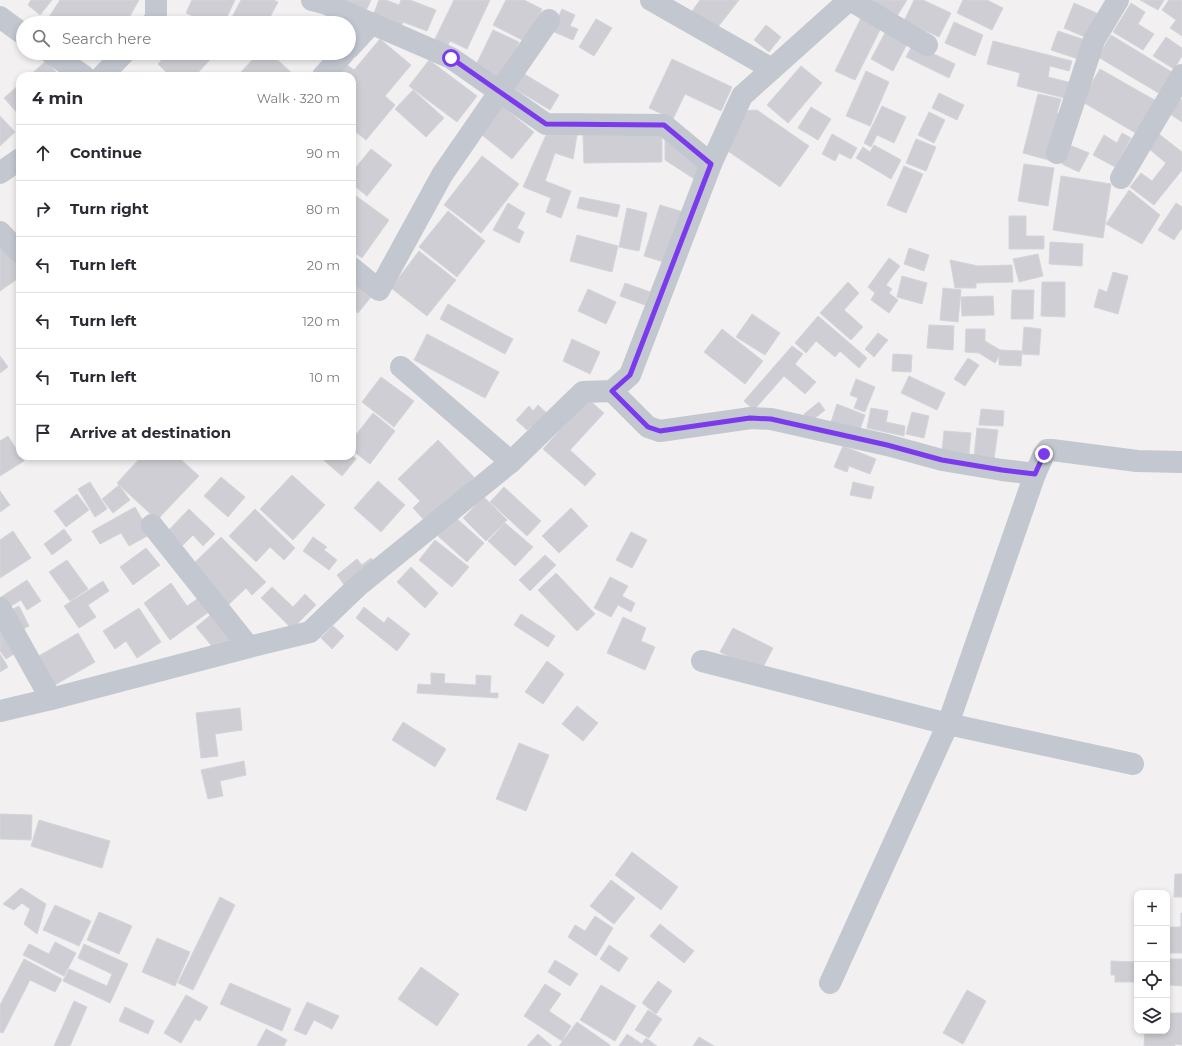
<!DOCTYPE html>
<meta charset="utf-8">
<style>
:root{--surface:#fff;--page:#f2f2f3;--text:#2b2b33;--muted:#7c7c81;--line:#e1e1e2}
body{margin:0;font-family:Montserrat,sans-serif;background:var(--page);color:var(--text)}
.controls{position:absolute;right:12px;bottom:12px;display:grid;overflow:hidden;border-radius:8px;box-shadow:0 2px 6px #0003}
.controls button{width:36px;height:36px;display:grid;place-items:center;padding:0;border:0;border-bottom:1px solid var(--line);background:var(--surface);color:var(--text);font:20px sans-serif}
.stop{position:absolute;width:12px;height:12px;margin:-9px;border:3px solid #7c3aed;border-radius:50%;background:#fff}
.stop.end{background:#7c3aed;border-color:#fff;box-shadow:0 1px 4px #0008}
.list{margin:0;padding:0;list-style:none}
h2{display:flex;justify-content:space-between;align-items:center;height:52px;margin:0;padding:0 16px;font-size:17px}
h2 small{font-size:13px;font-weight:400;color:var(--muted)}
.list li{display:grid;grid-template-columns:26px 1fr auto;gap:12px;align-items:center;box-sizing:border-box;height:56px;padding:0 16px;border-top:1px solid var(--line)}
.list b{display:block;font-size:15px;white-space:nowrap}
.list em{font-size:13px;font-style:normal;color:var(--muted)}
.icon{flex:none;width:22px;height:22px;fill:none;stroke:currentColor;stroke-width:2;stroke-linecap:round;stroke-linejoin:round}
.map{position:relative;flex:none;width:1182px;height:1046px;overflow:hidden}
.search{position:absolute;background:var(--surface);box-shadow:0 2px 6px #0003;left:16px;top:16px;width:340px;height:44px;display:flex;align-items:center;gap:10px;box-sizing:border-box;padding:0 14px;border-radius:22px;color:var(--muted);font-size:15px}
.panel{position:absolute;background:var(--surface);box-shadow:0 2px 6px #0003;left:16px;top:72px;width:340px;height:388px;border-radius:12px}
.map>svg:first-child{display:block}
.building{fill:#ceced4;stroke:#d4d5da}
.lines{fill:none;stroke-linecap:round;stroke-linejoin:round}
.minor{stroke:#c2c7d0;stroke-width:22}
.route{stroke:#7c3aed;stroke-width:5}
</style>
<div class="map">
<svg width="1182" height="1046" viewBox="0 0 1182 1046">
<rect width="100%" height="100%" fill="#f2f0f0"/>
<!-- building -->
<g class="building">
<polygon points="31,0 52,0 40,15 28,5"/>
<polygon points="60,0 139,0 126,23 51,23 47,20"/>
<polygon points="192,0 235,0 224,23 208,23 186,13"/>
<polygon points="241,0 273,0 278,2 267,23 229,23"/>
<polygon points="330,0 371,0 364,15"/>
<polygon points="379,0 386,0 399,5 401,0 410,0 436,10 427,31 403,22 399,32 371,21"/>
<polygon points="454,0 490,0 467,49 450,41 446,49 433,43"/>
<polygon points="506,0 524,0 542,9 526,42 493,25"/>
<polygon points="700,0 739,0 714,32 690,14"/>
<polygon points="871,0 907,0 894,21"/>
<polygon points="914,0 923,0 951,13 939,37 904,21"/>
<polygon points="963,0 987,0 1003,8 992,30 957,13"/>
<polygon points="1140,0 1164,0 1158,10"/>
<polygon points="1169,0 1182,0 1182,36 1170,28 1176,20 1162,10"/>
<polygon points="1074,3 1103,16 1092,40 1064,28"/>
<polygon points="1131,3 1145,12 1138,24 1154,34 1143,50 1113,32"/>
<polygon points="562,9 575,15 570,26 578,29 573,40 552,31"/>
<polygon points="862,16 882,26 855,80 835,71"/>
<polygon points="321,17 328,23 317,23"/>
<polygon points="596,19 612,28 594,56 579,47"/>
<polygon points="954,22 983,35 975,56 945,43"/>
<polygon points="766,25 781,37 769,52 754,40"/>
<polygon points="493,30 519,42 502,79 475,67"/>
<polygon points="886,31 908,42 893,71 871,59"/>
<polygon points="1058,31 1088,41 1081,60 1051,50"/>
<polygon points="1111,35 1175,74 1162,95 1098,57"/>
<polygon points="1166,37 1182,48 1182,56 1174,69 1153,56"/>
<polygon points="380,39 411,65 385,96 395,105 366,140 352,129 352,76 338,76 347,65 354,70"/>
<polygon points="993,41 1072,61 1069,71 1050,66 1048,77 1076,84 1072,100 1017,86 1020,73 987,64"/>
<polygon points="913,44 955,64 949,78 906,57"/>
<polygon points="95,53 109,53 105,60"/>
<polygon points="168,53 216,53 195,76 170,76 158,64"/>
<polygon points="259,53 270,53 295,76 237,76"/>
<polygon points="317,53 332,53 326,60"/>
<polygon points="672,59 732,87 721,111 685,94 673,119 649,108"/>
<polygon points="429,60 477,96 457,122 409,86"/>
<polygon points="46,61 60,76 29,76"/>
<polygon points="801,66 822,83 788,123 767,105"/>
<polygon points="1100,69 1158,102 1139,135 1081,101"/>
<polygon points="866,71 889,82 870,126 846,116"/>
<polygon points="521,72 559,95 550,110 512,87"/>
<polygon points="20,84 20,116 4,98"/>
<polygon points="413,90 444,118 426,137 395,109"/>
<polygon points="939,93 964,105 957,120 932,108"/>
<polygon points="1038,94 1061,99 1057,113 1065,115 1052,161 1023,153"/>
<polygon points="1177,97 1182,100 1182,122 1167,112"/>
<polygon points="499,104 534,132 512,159 477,131"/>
<polygon points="882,106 906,117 894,143 877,135 871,147 864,143"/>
<polygon points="811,107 831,119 818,140 798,128"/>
<polygon points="757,110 809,146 780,187 728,151 740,111"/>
<polygon points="929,112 945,120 934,143 918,135"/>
<polygon points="0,116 15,132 0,146"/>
<polygon points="662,133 662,162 584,163 583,135"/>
<polygon points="1122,133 1131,138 1115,167 1093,155 1104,135 1117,143"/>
<polygon points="832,134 857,148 851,159 839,153 835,161 822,154"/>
<polygon points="1159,134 1182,152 1182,170 1154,205 1130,187 1141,173 1152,181 1166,163 1148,148"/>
<polygon points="546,135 577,135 573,159 555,153 545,181 571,191 561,218 546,212 551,198 523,187"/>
<polygon points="665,135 708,163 696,180 665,160"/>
<polygon points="916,139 936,147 926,171 906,163"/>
<polygon points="1067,144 1089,153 1079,172 1062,164"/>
<polygon points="874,145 901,160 891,179 856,158 863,147 870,152"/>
<polygon points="371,149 392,165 367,196 352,184 352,172"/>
<polygon points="482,156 519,184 481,233 444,205"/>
<polygon points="1024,164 1054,168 1048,206 1018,201"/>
<polygon points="904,166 923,174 906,213 887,205"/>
<polygon points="1061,176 1111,184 1103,238 1053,230"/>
<polygon points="1129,190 1160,215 1142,244 1106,224"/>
<polygon points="352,193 389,220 362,258 352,251"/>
<polygon points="580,197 620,205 617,217 577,208"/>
<polygon points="508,203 525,213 517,228 524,232 519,243 493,230"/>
<polygon points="1176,203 1182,207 1182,228 1174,240 1158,230"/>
<polygon points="660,205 683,212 667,263 644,256"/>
<polygon points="627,208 647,213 639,251 619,247"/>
<polygon points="448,211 485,241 457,277 419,247"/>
<polygon points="1009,216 1026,216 1026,236 1044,236 1044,249 1009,249"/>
<polygon points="577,235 618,246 612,272 570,261"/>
<polygon points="1050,242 1083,244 1082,266 1049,264"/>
<polygon points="0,244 20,259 20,277 0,291"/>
<polygon points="909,248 929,255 924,271 904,264"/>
<polygon points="419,251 456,280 427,316 391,288"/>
<polygon points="1038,254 1043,276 1019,282 1013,259"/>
<polygon points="889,258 900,266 886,285 892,289 889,293 898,300 889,313 871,300 875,293 868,287"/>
<polygon points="950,260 978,266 1012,265 1013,282 976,283 976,288 955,288"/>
<polygon points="1113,272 1128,276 1118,314 1094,307 1099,289 1107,292"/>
<polygon points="902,276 927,283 922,304 897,297"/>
<polygon points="352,280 371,297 358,313 352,308"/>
<polygon points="848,282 859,293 844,310 863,327 851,340 820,313"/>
<polygon points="1042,282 1065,282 1065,317 1041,316"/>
<polygon points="625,283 650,292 645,305 620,296"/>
<polygon points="943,288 961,290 958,322 940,320"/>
<polygon points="588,289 616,302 606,324 578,311"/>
<polygon points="1012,290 1034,290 1033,319 1011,319"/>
<polygon points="993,296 994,315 962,316 961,297"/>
<polygon points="448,304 513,339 505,354 440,319"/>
<polygon points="752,314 780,333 765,355 736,337"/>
<polygon points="818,316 867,358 859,368 840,351 835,357 816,341 806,353 795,343"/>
<polygon points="929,325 954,326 953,350 927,348"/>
<polygon points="1024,327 1041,329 1039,355 1022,354"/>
<polygon points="722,329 763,361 745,384 704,352"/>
<polygon points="966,329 985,329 985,341 1000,350 1022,351 1021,366 999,365 999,356 995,363 979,353 965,352"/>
<polygon points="878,333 888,340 874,357 865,349"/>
<polygon points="427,334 499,372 485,398 414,360"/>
<polygon points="572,339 600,352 590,374 563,361"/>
<polygon points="792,346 803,354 795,364 816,382 805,394 784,376 754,410 744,401"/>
<polygon points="893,354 912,355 911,372 892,371"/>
<polygon points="0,356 8,367 0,373"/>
<polygon points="968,358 979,365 965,386 954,379"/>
<polygon points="909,376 945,393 937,410 901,393"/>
<polygon points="381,377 414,401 394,427 362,402"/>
<polygon points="856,379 875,387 865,412 854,408 858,398 850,395"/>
<polygon points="588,399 604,413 570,450 596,474 585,486 543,449"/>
<polygon points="819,402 825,410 810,422 804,414"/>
<polygon points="837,404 865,415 859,432 831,422"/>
<polygon points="538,405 551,417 537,431 532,426 527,430 516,420 529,406 533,411"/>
<polygon points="871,408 888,411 886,422 905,426 904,436 867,428"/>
<polygon points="981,409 1004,411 1003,426 979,425"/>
<polygon points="912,412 929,416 924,438 906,434"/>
<polygon points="373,413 395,431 370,464 352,450 352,440"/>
<polygon points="977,428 998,430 994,459 974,457"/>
<polygon points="944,431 971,433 969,453 942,450"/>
<polygon points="8,436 24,461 0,476 0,441"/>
<polygon points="438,440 474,477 427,523 413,508 420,501 398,479"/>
<polygon points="843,446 876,459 870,474 849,466 847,472 834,467"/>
<polygon points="352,455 356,459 342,476 319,456"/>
<polygon points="142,456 177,456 199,476 157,520 117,483"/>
<polygon points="292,475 325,505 293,540 260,509"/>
<polygon points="221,477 245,497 228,517 204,496"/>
<polygon points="378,481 405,505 381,532 354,508"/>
<polygon points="90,482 107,509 95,517 78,489"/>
<polygon points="853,482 874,487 871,499 850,495"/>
<polygon points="119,485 130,500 113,513 102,499"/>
<polygon points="504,487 541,521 527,536 490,502"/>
<polygon points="0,491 10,505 0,512"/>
<polygon points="77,494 89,510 66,527 54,511"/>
<polygon points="484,497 507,520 486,541 463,518"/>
<polygon points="135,507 151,534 129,546 121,533 100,544 92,531"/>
<polygon points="571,508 588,526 559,553 542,536"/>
<polygon points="189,509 215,534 203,546 193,535 179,549 164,535"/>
<polygon points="255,509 295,548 284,560 270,547 256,562 229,536"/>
<polygon points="455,517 484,543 467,562 438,536"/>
<polygon points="505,523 533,547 515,566 488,541"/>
<polygon points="64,529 72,540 52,555 44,544"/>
<polygon points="13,531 31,558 0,578 0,540"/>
<polygon points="631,532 647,540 632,568 616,560"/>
<polygon points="221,537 266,582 252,595 246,588 227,606 189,568"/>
<polygon points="313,537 327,547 324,550 337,560 329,570 303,551"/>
<polygon points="435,540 469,567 452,587 419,560"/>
<polygon points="146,548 160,565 133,585 120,567"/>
<polygon points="545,555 556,565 530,591 519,580"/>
<polygon points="371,558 374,562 345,586 337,575 357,559 362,565"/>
<polygon points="67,560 88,589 70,601 49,572"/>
<polygon points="411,567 438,593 425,608 397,582"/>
<polygon points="556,573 595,614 577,631 538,590"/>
<polygon points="610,577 628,586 622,596 635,603 631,612 618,605 611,617 594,608"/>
<polygon points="27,580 41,601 27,610 21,600 8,608 1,597"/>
<polygon points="103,581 109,591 88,605 96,617 79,628 64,606"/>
<polygon points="171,583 187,606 200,597 210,611 170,640 144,603"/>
<polygon points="272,587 293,607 305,594 316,605 292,629 261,598"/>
<polygon points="19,606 29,626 19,631 9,611"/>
<polygon points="364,607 384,623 388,617 410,634 397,651 356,618"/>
<polygon points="139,608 161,642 137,658 126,641 115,649 103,631"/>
<polygon points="212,614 232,638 216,651 196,627"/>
<polygon points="521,614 555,636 548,647 514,625"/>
<polygon points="623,617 646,628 641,641 655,647 645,670 607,653"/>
<polygon points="333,626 344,636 332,649 321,638"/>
<polygon points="0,627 22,649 6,659 0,651"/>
<polygon points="733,628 773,648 760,673 720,652"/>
<polygon points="78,633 95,662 48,689 32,660"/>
<polygon points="0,654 8,667 0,672"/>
<polygon points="547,661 564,674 543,704 525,692"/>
<polygon points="431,673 445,674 444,683 476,685 476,675 491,676 490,693 498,693 498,698 417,693 418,684 431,685"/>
<polygon points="577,706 598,723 583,741 562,724"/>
<polygon points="240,708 242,730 215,734 218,756 201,758 196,713"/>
<polygon points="403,722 446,749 435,767 392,740"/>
<polygon points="519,743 549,755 526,811 496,799"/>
<polygon points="244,761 246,775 220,781 223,796 208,799 201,770"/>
<polygon points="0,814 32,815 31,840 0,839"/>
<polygon points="39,820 110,841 102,868 31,846"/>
<polygon points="632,852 678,887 661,910 615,875"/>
<polygon points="1175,874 1182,874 1182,897 1174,897"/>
<polygon points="611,880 635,898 614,924 590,906"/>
<polygon points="21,888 46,904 37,934 24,924 30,909 22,903 14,910 3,904"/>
<polygon points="220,897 235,905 193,990 178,983"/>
<polygon points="55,905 91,921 79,946 43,930"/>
<polygon points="99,912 132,926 119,954 87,940"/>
<polygon points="1181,913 1182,913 1182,953 1167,953 1167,927 1181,927"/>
<polygon points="595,916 613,928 596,956 568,937 575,925 585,931"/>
<polygon points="660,924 694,951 684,963 650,936"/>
<polygon points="157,938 190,952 175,986 142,972"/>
<polygon points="55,942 76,953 64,976 23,955 29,944 49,954"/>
<polygon points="84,944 128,964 110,1003 63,981 69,969 107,986 112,974 78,958"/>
<polygon points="609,945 628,958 619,972 600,959"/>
<polygon points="24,959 62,979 55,992 30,980 3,1033 0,1032 0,1005"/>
<polygon points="1169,959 1182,959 1182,986 1169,985"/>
<polygon points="555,960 578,974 570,986 548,972"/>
<polygon points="1111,961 1137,962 1137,982 1115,982 1115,975 1111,975"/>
<polygon points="421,967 459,994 437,1026 398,999"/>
<polygon points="658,981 672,991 656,1014 642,1003"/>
<polygon points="230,983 291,1009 282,1031 220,1004"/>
<polygon points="545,984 561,994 549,1011 571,1026 562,1041 524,1016"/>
<polygon points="601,985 636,1006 615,1041 580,1020"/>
<polygon points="967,990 986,1001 963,1044 943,1033"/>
<polygon points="186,995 208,1007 200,1021 195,1019 181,1043 164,1033"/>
<polygon points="74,1001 87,1007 70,1046 54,1046"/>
<polygon points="307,1002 339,1016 332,1029 314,1020 306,1035 294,1030"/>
<polygon points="125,1007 154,1021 148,1034 119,1021"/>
<polygon points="648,1010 662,1019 649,1038 635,1030"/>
<polygon points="1167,1013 1182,1013 1182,1045 1175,1044 1175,1046 1144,1046 1145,1031 1167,1031"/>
<polygon points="577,1022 610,1045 609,1046 559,1046"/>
<polygon points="266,1029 287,1040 284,1046 257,1046"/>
<polygon points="538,1034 552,1046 527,1046"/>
<polygon points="627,1034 642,1044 646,1038 657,1046 619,1046"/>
<polygon points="699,1037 714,1046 693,1046"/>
</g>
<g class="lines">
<!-- minor -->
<g class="minor">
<polyline points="312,0 324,3 451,58 546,124 664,125 711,164"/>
<polyline points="651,0 772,69"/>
<polyline points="850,0 927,45"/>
<polyline points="0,17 23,34"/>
<polyline points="152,23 156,18 156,0"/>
<polyline points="349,48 372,23"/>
<polyline points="51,53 84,76"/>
<polyline points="102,76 124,53"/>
<polyline points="323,76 344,53"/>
<polyline points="1057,153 1094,40 1118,0"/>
<polyline points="0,173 20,159"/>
<polyline points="1121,178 1182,75"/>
<polyline points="0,232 20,253"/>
<polyline points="352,268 379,290 442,175 549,20"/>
<polyline points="401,367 511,462"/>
<polyline points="612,391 648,427 660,431 751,418 771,419 887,445 942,460 1002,470 1035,474"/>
<polyline points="152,525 249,647"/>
<polyline points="0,608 51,699"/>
<polyline points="702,661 948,724 1133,764"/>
<polyline points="0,711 51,699 249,647 310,632 358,586 511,462 583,392 612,391 630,375 711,164 742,96 849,0"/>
<polyline points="830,983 948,724 1035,474 1044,454 1047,450 1052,450 1137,461 1182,462"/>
</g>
</g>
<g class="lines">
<!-- route -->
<polyline class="route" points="451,58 546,124 664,125 711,164 630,375 612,391 648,427 660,431 750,418 771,419 887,445 942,460 1002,470 1035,474 1044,454"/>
</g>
</svg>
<div class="controls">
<button>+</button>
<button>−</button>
<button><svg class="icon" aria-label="locate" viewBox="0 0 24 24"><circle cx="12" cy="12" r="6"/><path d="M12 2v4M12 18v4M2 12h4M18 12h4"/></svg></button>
<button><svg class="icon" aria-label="layers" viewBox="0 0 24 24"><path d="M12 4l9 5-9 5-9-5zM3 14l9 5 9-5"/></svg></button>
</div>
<div class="stop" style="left:451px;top:58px"></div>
<div class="stop end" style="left:1044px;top:454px"></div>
<div class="search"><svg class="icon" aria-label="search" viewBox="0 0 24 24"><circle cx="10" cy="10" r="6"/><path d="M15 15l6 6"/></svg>Search here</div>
<section class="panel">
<h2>4 min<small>Walk · 320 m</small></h2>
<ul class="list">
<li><svg class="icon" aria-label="ahead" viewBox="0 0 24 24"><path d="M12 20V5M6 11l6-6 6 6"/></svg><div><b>Continue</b></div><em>90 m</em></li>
<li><svg class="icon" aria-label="right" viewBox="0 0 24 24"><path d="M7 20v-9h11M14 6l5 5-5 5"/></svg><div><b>Turn right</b></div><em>80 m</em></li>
<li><svg class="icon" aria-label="left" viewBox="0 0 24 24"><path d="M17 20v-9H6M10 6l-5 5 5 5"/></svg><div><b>Turn left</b></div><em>20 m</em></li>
<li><svg class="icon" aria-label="left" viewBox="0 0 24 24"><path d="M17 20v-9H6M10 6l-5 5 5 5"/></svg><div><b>Turn left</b></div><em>120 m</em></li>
<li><svg class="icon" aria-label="left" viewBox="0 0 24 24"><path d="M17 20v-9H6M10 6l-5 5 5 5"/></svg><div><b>Turn left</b></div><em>10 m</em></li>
<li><svg class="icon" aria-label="arrive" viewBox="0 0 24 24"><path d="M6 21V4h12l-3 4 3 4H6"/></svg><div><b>Arrive at destination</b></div></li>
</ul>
</section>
</div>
